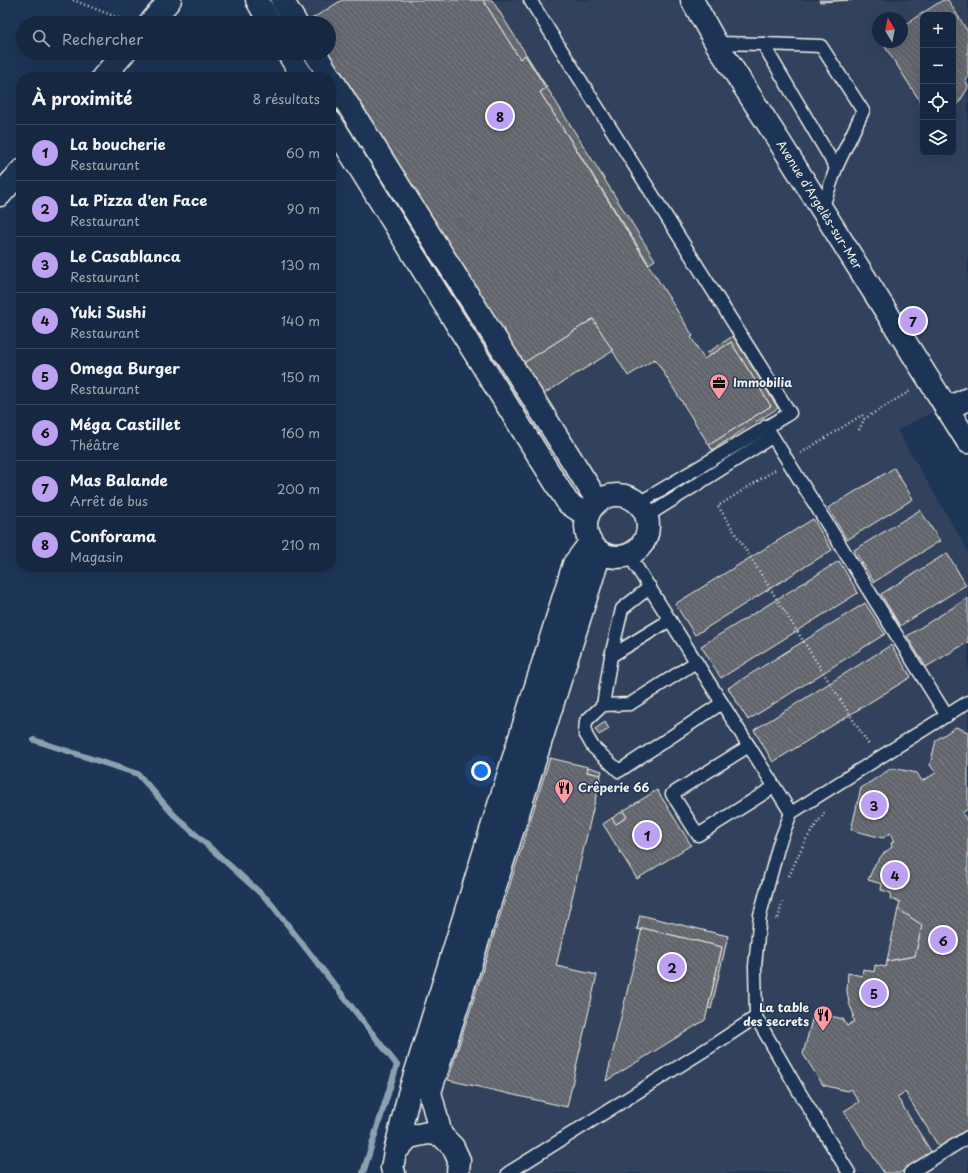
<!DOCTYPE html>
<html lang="fr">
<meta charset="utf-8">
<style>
:root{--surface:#162841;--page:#1f3048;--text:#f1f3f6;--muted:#9ea6b1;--line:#35445a;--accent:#bca0f2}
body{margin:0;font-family:"Playpen Sans",sans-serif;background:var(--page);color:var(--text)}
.controls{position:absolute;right:12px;top:12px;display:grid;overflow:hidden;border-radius:8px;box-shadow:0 4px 16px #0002}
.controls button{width:36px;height:36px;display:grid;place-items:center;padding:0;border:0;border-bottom:1px solid var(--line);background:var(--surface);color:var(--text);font:20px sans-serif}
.compass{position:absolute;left:872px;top:12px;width:36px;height:36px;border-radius:50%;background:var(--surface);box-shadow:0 4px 16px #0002;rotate:350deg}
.you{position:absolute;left:481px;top:771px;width:14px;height:14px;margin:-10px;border:3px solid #fff;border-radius:50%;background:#1a73e8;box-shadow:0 0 0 6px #1a73e833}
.badge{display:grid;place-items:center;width:26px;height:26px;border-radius:50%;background:var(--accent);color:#111;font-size:13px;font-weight:700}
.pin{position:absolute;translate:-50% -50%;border:2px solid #fff;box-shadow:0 1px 4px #0006}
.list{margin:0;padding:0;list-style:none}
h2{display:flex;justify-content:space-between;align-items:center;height:52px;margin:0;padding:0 16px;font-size:17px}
h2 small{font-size:13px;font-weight:400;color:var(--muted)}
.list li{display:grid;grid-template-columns:26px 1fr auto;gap:12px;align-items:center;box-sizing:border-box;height:56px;padding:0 16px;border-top:1px solid var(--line)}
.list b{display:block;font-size:15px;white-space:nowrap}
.list p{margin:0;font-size:13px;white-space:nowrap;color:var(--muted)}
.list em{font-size:13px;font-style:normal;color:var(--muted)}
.icon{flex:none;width:22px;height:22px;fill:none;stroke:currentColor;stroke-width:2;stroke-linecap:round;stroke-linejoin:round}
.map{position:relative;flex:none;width:968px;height:1173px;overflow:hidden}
.search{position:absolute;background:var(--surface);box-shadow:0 4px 16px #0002;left:16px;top:16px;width:320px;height:44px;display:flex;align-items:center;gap:10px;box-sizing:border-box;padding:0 14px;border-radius:22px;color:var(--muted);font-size:15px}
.panel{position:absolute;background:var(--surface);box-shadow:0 4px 16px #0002;left:16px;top:72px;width:320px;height:500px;border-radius:16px}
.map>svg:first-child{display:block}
.built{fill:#32435d;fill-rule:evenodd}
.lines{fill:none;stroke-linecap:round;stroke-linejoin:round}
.stream{stroke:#8aa2af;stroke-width:6}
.building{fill:url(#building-back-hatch);stroke:#f4f1e8}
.lane-casing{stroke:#f4f1e8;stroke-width:15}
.street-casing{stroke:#f4f1e8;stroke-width:25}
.secondary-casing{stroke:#f4f1e8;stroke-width:25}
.path{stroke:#f4f1e8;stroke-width:2.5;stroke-dasharray:1 3;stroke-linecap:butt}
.lane{stroke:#1d3557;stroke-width:12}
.street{stroke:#1d3557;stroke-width:22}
.secondary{stroke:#1d3557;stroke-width:22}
.labels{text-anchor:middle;stroke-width:3;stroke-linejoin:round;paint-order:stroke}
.street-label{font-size:12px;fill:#f4f1e8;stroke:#1d3557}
.poi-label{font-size:12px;font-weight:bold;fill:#f4f1e8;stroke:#1d3557;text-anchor:start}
</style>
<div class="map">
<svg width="968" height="1173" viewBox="0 0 968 1173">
<defs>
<pattern id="building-back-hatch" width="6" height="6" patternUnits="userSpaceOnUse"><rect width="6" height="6" fill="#62656c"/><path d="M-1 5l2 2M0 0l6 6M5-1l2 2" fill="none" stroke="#797c81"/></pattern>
</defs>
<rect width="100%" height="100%" fill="#1d3557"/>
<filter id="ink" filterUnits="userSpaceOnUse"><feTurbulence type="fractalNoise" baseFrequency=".025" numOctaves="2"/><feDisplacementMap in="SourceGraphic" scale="8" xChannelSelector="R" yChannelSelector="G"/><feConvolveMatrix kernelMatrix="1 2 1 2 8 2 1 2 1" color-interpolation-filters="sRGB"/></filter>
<g filter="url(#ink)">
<!-- built -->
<path class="built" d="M248,0H968V394L897,430L968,551V1173H379L577,531L331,134V77H296L281,53H329V23H262ZM923,15H953V153H923ZM878,18H902V42H878Z"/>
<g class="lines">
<!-- stream -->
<polyline class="stream" points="34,740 138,774 174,815 269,901 397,1065 363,1173"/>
</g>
<!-- building -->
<g class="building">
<polygon points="342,0 483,0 520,59 525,55 546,88 540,92 693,336 691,337 704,359 731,342 771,406 709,445 655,359 628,376 593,319 522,364 327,53 329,53 329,23 309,23 308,21"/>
<polygon points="483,0 492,0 655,260 649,264 540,92 546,88 525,55 520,59"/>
<polygon points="819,0 852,0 820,2"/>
<polygon points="943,0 948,0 968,32 968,78 965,79 968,85 968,88 958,104 953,108 953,15 923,15 923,106 882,42 902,42 902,26"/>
<polygon points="593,319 613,351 542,395 522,364"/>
<polygon points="733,336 778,408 712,450 709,445 771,406 731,342 709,356 707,353"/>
<polygon points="894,468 913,499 847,540 828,508"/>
<polygon points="920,510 940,541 874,582 854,550"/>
<polygon points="813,519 832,550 695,635 675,604"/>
<polygon points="947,553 966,585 900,626 881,594"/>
<polygon points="839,561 858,593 721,678 701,646"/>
<polygon points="968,598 968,642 926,667 907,636"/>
<polygon points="865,603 885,634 748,720 728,688"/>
<polygon points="891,645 911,677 773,762 754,730"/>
<polygon points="605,722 609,729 599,735 595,729"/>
<polygon points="956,727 968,732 968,809 962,813 968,822 968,1129 939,1147 905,1092 897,1097 932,1153 900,1173 884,1173 844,1111 859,1102 851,1089 847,1091 823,1085 803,1054 814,1012 843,1019 847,1026 855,1021 852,1017 854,1015 849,1003 847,991 848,973 862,976 863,969 874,972 875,965 886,967 887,961 915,956 922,925 898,909 900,902 890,899 891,893 881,890 882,884 868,880 875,864 883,854 892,847 891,843 894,841 890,833 883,838 851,830 861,788 892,768 917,773 922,781 936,773 930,765 936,740"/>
<polygon points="550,758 588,767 587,772 601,775 556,966 597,975 567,1107 448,1080"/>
<polygon points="588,767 602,771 601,775 587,772"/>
<polygon points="657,790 691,845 637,879 603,824 612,818 616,824 627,817 623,811"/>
<polygon points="623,811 627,817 616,824 612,818"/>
<polygon points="898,909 922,925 915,956 887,961"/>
<polygon points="640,915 728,936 711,1009 708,1008 722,947 642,928 641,930 637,929"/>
<polygon points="642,928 722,947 708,1008 705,1020 606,1081"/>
</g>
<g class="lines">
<defs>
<g id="lane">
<polyline points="530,0 790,413 639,503"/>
<polyline points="716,43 763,44 836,168 822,209"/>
<polyline points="763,44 821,46 863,111 836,168"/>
<polyline points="766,426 947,716"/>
<polyline points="647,516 772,437"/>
<polyline points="629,555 791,813"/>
<polyline points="611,656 622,609 650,587"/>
<polyline points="696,662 630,704 603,705 586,721 585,733 593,747 619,771 722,703"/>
<polyline points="603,705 611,656 670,620"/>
<polyline points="749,746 672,794 698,835 774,787"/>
<polyline points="756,1017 798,1090 849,1173"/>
<polyline points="508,1173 721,1040 756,1017 755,966 760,915 779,844 791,813 968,702"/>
<polyline points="910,1173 968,1137"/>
</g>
<g id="street">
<polyline points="257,0 270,23"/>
<polyline points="282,0 296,23"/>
<polyline points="150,23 170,0"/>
<polyline points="288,53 303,77"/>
<polyline points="315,53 330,77"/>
<polyline points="103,77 124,53"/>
<polyline points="331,78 597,500"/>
<polyline points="331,122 568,503 586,515"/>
<polyline points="0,195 21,171"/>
<polyline points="946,409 968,399"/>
<circle cx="617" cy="526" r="31"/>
<polyline points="441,1135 430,1092 600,553"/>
<polyline points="395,1152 409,1137 428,1133 441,1135 453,1147 459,1160 458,1173"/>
<polyline points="394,1173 392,1168 395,1152 409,1094 574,564 590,543"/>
</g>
<polyline id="secondary" points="692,0 716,43 779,141 968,442"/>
</defs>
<!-- lane casing -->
<use href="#lane" class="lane-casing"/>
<!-- street casing -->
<use href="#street" class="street-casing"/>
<!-- secondary casing -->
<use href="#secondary" class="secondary-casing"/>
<!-- path -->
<g class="path">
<polyline points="73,0 129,22"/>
<polyline points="859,430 864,419 910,391"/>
<polyline points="801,453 862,415 864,419"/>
<polyline points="775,470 718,506 869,745"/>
<polyline points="789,876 805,841 825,812"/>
<polyline points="776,919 778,920 782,902"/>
</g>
<!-- lane -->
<use href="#lane" class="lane"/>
<!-- street -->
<use href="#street" class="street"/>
<!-- secondary -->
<use href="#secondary" class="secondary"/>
</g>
</g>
<!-- icons -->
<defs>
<symbol id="office-pin" viewBox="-11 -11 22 30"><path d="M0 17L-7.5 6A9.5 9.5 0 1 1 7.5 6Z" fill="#ff9aa2" stroke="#1d3557"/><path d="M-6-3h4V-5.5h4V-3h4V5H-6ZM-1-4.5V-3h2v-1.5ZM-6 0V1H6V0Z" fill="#111"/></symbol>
<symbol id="restaurant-pin" viewBox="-11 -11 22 30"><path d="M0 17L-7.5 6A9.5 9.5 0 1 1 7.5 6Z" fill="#ff9aa2" stroke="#1d3557"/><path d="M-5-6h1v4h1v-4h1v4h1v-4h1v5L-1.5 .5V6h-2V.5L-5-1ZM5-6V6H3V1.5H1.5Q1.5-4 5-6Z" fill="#111"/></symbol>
</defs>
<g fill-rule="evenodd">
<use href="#office-pin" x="708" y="372" width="22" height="30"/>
<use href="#restaurant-pin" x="553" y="777" width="22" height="30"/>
<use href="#restaurant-pin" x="812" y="1004" width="22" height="30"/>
</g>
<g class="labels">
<!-- street labels -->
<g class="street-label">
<text transform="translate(819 205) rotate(58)" y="4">Avenue d'Argelès-sur-Mer</text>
</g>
<!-- poi labels -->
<g class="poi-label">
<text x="733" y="387">Immobilia</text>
<text x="578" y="792">Crêperie 66</text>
<text x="809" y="1012" text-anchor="end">La table<tspan x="809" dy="14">des secrets</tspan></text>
</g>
</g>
</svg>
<div class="controls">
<button>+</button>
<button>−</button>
<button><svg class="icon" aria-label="locate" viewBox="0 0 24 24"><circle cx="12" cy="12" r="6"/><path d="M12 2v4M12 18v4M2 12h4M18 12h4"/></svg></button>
<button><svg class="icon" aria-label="layers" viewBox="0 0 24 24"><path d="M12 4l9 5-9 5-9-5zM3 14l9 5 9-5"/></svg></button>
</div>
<svg class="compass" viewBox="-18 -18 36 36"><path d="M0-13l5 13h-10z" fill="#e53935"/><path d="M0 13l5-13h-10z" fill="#9ea6b1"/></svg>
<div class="you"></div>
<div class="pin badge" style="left:647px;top:835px">1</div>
<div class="pin badge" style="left:672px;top:967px">2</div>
<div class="pin badge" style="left:874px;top:805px">3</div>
<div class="pin badge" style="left:895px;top:875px">4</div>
<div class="pin badge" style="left:874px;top:993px">5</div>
<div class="pin badge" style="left:943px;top:940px">6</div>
<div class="pin badge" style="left:913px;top:321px">7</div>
<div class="pin badge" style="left:500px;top:116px">8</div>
<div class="search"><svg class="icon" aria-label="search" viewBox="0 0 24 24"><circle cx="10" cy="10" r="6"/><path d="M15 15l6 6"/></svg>Rechercher</div>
<section class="panel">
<h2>À proximité<small>8 résultats</small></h2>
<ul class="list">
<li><span class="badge">1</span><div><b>La boucherie</b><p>Restaurant</p></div><em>60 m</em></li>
<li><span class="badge">2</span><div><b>La Pizza d'en Face</b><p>Restaurant</p></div><em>90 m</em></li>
<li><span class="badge">3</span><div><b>Le Casablanca</b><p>Restaurant</p></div><em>130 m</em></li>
<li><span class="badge">4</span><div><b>Yuki Sushi</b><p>Restaurant</p></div><em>140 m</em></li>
<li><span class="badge">5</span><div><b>Omega Burger</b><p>Restaurant</p></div><em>150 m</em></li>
<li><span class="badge">6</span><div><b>Méga Castillet</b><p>Théâtre</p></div><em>160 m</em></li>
<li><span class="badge">7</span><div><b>Mas Balande</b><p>Arrêt de bus</p></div><em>200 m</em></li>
<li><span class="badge">8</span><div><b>Conforama</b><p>Magasin</p></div><em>210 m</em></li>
</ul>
</section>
</div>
